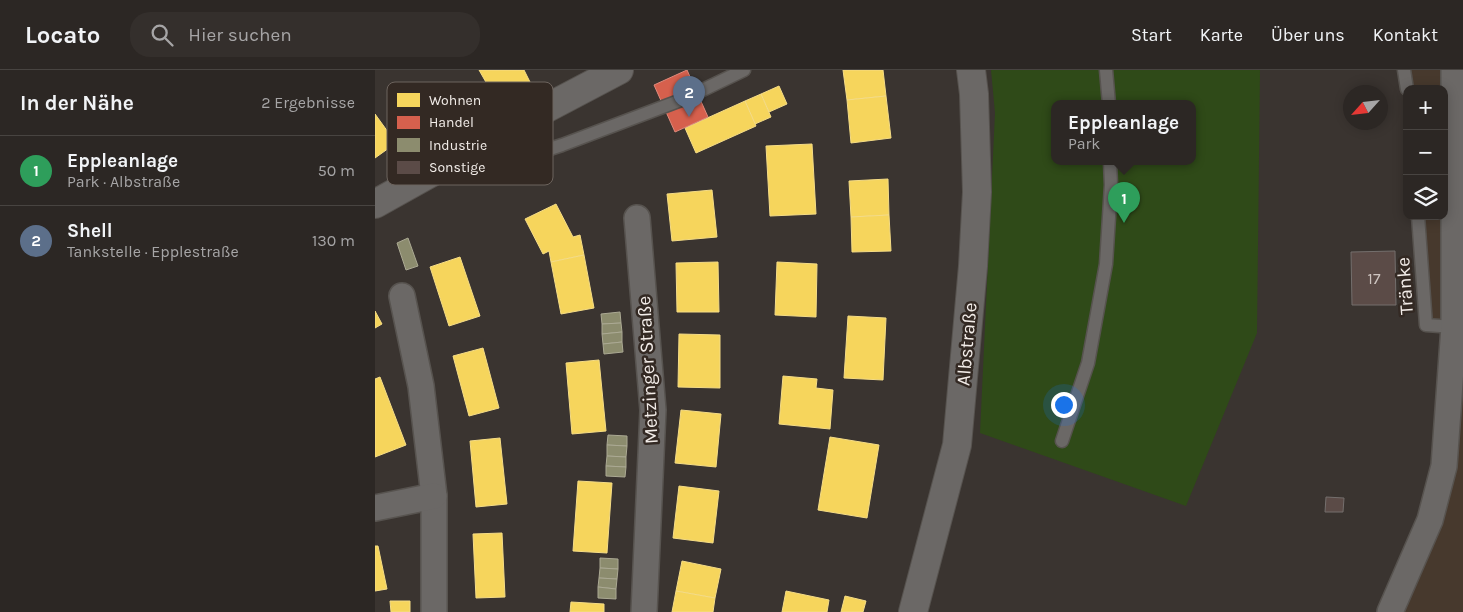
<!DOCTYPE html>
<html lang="de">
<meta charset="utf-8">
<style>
:root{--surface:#2c2724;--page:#342f2c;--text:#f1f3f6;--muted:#a6a5a6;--line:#484441;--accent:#ea580c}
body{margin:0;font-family:Karla,sans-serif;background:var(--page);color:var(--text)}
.controls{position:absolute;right:15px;top:15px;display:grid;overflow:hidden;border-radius:10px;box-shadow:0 2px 12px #0003}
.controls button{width:45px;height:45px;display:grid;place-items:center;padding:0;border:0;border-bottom:1px solid var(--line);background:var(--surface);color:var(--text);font:25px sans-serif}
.compass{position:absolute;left:968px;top:15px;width:45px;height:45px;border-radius:50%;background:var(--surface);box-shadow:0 2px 12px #0003;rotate:243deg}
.you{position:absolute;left:688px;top:334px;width:18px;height:18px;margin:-12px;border:4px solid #fff;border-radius:50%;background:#1a73e8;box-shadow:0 0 0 8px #1a73e833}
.badge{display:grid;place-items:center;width:32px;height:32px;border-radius:50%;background:var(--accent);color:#fff;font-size:16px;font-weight:700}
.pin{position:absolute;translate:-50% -41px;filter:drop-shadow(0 1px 2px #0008)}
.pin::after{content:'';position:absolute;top:26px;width:18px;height:15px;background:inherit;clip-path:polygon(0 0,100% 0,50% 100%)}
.popup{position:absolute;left:676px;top:30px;width:145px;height:65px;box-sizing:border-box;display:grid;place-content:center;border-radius:10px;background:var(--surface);filter:drop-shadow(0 1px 4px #0005);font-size:16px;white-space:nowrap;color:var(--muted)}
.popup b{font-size:19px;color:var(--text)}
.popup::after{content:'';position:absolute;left:50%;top:100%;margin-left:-10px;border:10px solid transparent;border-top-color:var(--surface)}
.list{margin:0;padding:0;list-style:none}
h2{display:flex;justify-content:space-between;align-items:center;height:65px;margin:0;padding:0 20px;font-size:21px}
h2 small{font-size:16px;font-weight:400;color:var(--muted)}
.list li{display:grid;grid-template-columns:32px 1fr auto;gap:15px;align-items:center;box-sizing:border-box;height:70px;padding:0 20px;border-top:1px solid var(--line)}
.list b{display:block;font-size:19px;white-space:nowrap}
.list p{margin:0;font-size:16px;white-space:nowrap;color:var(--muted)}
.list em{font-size:16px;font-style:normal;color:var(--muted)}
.icon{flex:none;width:28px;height:28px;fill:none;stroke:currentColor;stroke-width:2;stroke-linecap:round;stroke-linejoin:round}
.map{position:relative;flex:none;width:1088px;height:542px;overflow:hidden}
header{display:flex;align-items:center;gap:30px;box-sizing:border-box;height:70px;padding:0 25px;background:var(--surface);border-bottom:1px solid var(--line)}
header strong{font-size:24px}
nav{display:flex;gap:28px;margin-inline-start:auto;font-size:18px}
.search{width:350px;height:45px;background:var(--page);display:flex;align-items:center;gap:12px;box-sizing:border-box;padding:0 18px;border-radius:20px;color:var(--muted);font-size:19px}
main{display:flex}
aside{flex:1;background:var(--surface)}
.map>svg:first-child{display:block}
.commercial{fill:#47392d}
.green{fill:#2f4a18;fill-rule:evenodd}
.homes{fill:#f6d55c;stroke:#f5dc86}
.shops{fill:#d6604d;stroke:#df8a7c}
.industry{fill:#8c8c6e;stroke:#aba993}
.building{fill:#5b4b47;stroke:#746f6d}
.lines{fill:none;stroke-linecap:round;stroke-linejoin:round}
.service-casing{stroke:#57534f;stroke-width:15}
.minor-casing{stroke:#57534f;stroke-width:28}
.tertiary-casing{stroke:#57534f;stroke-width:30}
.service{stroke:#6b6866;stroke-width:12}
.minor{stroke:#6b6866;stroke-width:25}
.tertiary{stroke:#6b6866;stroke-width:28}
.labels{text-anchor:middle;stroke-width:5;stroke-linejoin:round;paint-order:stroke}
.number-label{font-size:16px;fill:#cdc4c0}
.street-label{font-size:19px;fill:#f3ede9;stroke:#332923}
.key{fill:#332923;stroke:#6d645e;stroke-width:1}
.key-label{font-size:14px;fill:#f3ede9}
</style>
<header>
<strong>Locato</strong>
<div class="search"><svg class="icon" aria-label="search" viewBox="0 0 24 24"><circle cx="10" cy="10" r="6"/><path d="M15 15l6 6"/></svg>Hier suchen</div>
<nav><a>Start</a><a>Karte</a><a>Über uns</a><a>Kontakt</a></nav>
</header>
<main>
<aside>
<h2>In der Nähe<small>2 Ergebnisse</small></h2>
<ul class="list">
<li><span class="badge" style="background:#2e9e5b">1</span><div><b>Eppleanlage</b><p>Park · Albstraße</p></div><em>50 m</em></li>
<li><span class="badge" style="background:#5c6f8a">2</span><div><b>Shell</b><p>Tankstelle · Epplestraße</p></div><em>130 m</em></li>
</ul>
</aside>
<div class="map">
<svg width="1088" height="542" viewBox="0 0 1088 542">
<rect width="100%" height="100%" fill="#3a3430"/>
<!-- commercial -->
<polygon class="commercial" points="1029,0 1088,0 1088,542 1015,542 1055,450 1079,257 1051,255 1043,146 1069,146 1069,19 1032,19"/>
<!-- green -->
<path class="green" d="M616,0H885L882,263L811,436L605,363L620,43ZM680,34H818V92H680Z"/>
<!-- homes -->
<g class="homes">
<polygon points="104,0 149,0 157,16 124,35"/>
<polygon points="468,0 508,0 511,26 472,30"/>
<polygon points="404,16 412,34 394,42 386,24"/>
<polygon points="386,24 396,47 380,54 370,31"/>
<polygon points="511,26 516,68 476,73 472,30"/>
<polygon points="370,31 381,56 321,83 310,58"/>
<polygon points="0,44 21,73 0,88"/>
<polygon points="437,74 441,144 395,146 391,76"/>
<polygon points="513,109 514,145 476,147 474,111"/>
<polygon points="337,120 342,167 297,171 292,124"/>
<polygon points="181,134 198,167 205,165 209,185 176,192 174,181 168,184 150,149"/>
<polygon points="514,145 516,181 477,182 476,147"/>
<polygon points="209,185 219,238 186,244 176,192"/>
<polygon points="85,187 105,246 74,256 55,197"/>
<polygon points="343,192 344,242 302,242 301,193"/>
<polygon points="402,192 442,194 441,247 400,245"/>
<polygon points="0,241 7,254 0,258"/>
<polygon points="473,246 511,248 508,310 469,308"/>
<polygon points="304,264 345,265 345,318 303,317"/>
<polygon points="108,278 124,338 94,346 78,286"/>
<polygon points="224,290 231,361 197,364 191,293"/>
<polygon points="408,306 442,309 441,318 458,320 455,359 404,354"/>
<polygon points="5,307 31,375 0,387 0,309"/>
<polygon points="306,340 346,344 341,397 300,393"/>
<polygon points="455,367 504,375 492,448 443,440"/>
<polygon points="125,368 132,434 101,437 95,371"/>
<polygon points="203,411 237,413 232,483 198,481"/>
<polygon points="304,416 344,421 338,473 298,468"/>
<polygon points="127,463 130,527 101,528 98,464"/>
<polygon points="0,476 3,476 12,519 0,521"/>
<polygon points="307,491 346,499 340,528 301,521"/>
<polygon points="301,521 340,528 338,542 297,542"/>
<polygon points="411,521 454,530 452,542 407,542"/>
<polygon points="470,526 491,531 488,542 466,542"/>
<polygon points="15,531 35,531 35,542 16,542"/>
<polygon points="196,532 229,534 229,542 195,542"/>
</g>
<!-- shops -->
<polygon class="shops" points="312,0 333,47 300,62 279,15"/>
<!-- industry -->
<g class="industry">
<polygon points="33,168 43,196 31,200 22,173"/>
<polygon points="245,242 246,253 227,254 226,244"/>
<polygon points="246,253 247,262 227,264 227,254"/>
<polygon points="247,262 247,272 228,274 227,264"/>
<polygon points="247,272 248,282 229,284 228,274"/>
<polygon points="233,365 252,366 252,376 232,375"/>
<polygon points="232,375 252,376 251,387 232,386"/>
<polygon points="232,386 251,387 251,397 231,396"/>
<polygon points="231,396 251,397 250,407 231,406"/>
<polygon points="225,488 243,489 243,499 225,498"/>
<polygon points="225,498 243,499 242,509 224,508"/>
<polygon points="224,508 242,509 241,519 223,517"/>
<polygon points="223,517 241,519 241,529 223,528"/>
</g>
<!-- building -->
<g class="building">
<polygon points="1020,181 1021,235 977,235 976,182"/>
<polygon points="951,427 969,428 968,442 950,442"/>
</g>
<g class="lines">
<defs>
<g id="service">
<polyline points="731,0 734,34"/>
<polyline points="1029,0 1032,19"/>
<polyline points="94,84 129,94 187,75 309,29 369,0"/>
<polyline points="1043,146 1051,255 1079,257"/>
<polyline points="687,371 713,293 731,194 736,115 735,92"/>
</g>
<g id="minor">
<polyline points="262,148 278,340 269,542"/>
<polyline points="27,226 46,316 59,426 59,542"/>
<polyline points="0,438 59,426"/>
<polyline points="1015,542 1055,450 1069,396 1079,257 1079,0"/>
</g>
<g id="tertiary">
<polyline points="0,134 170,39 244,0"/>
<polyline points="538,542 582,375 598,196 602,122 599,24 596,0"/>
</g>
</defs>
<!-- service casing -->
<use href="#service" class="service-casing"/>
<!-- minor casing -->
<use href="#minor" class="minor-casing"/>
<!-- tertiary casing -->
<use href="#tertiary" class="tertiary-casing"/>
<!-- service -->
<use href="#service" class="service"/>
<!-- minor -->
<use href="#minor" class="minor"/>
<!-- tertiary -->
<use href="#tertiary" class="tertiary"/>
</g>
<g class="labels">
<!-- number labels -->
<g class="number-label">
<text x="999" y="214">17</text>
</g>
<!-- street labels -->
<g class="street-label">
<text transform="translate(1029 216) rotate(-94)" y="7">Tränke</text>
<text transform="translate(591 274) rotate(-85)" y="7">Albstraße</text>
<text transform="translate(272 300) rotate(-93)" y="7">Metzinger Straße</text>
</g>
</g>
<!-- legend -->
<rect x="12" y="12" width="166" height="103" rx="8" class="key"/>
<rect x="22" y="23" width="23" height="14" fill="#f6d55c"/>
<rect x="22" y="46" width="23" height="13" fill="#d6604d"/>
<rect x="22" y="68" width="23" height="14" fill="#8c8c6e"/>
<rect x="22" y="91" width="23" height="13" fill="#5b4b47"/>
<g class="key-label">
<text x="54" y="35">Wohnen</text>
<text x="54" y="57">Handel</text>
<text x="54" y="80">Industrie</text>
<text x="54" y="102">Sonstige</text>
</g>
</svg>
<div class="controls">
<button>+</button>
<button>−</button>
<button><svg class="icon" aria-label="layers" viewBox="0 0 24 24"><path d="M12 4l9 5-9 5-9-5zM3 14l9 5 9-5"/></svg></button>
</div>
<svg class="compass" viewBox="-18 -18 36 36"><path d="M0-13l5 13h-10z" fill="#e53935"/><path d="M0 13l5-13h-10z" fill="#a6a5a6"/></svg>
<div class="you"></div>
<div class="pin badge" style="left:749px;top:153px;background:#2e9e5b">1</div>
<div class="popup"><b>Eppleanlage</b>Park</div>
<div class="pin badge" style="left:314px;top:47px;background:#5c6f8a">2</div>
</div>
</main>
